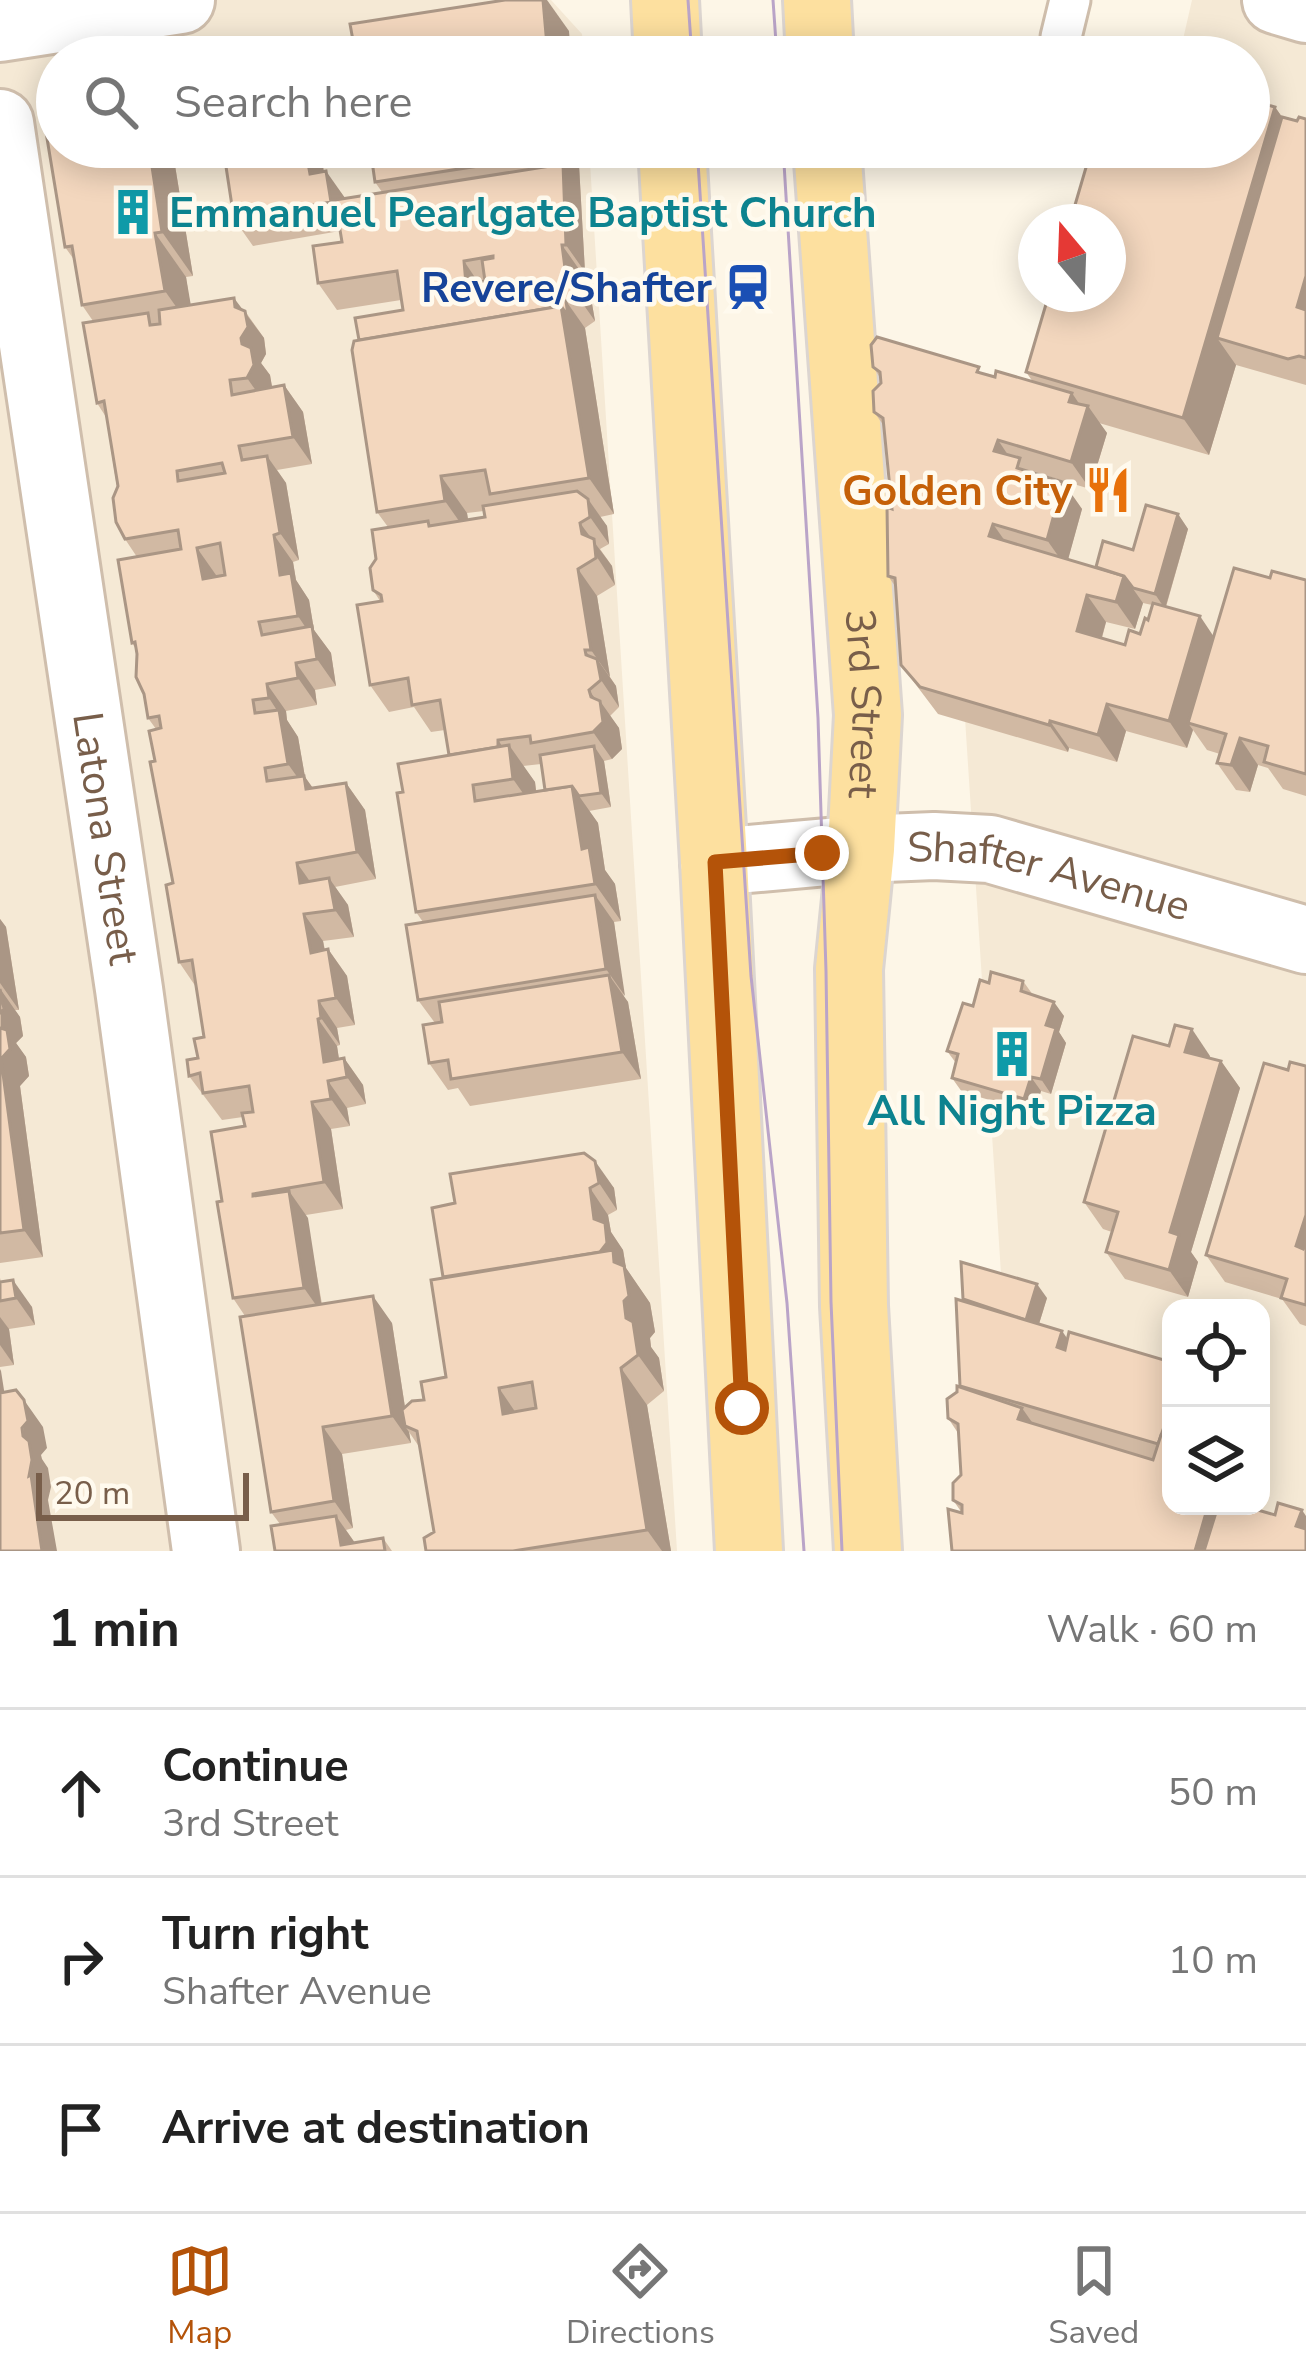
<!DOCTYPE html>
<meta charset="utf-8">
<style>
:root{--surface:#fff;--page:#f2f2f2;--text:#222;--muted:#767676;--line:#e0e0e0;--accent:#b45309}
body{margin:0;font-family:"Nunito Sans",sans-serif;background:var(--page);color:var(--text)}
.controls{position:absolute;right:36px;bottom:36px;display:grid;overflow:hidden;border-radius:24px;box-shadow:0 6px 30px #0003}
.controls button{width:108px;height:108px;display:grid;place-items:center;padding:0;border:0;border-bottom:3px solid var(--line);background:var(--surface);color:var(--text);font:60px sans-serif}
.compass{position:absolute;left:1018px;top:204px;width:108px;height:108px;border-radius:50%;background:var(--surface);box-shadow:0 6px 30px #0003;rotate:341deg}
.scale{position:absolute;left:36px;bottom:30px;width:213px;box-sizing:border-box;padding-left:12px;border:6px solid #785e4a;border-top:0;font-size:33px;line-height:42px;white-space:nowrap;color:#785e4a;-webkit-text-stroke:9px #fffaee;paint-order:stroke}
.stop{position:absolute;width:36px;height:36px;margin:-27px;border:9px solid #b45309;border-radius:50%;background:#fff}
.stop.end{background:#b45309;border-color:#fff;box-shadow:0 3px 12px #0008}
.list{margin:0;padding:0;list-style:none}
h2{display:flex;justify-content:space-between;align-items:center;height:156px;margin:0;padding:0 48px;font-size:51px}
h2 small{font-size:39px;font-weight:400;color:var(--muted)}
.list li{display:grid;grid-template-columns:78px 1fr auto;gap:36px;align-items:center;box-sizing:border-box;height:168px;padding:0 48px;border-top:3px solid var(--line)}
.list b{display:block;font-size:45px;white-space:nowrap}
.list p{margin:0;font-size:39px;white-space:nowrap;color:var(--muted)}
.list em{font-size:39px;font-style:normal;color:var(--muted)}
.icon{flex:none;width:66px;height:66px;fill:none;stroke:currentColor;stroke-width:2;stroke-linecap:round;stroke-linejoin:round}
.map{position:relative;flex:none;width:1306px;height:1551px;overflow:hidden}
.search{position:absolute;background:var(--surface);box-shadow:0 6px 30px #0003;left:36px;right:36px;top:36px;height:132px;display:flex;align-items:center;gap:30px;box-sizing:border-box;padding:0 42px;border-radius:66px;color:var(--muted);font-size:45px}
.sheet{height:660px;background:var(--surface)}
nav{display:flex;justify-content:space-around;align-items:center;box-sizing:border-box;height:168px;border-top:3px solid var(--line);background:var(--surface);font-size:33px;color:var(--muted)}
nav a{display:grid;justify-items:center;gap:6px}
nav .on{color:var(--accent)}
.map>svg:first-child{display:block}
.residential{fill:#f5e9d5;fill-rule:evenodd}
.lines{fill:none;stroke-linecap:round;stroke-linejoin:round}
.service-casing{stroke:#cfbeac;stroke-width:45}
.minor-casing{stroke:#cfbeac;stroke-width:72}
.primary-casing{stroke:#dcd5d0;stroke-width:72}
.service{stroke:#fff;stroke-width:39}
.minor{stroke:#fff;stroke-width:66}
.primary{stroke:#fde09f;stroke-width:66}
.tram{stroke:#baa4c8;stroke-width:3}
.wall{fill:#d1b9a3;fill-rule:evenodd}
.shaded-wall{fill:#aa9685}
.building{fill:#f3d7be;stroke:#aa9685;stroke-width:3;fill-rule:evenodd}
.route{stroke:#b45309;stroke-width:15}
.labels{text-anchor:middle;stroke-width:9;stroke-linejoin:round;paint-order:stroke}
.culture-label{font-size:42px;font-weight:bold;fill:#0d838f;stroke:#fffaee;text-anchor:start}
.transit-label{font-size:42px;font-weight:bold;fill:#164399;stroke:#fffaee;text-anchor:end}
.food-label{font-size:42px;font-weight:bold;fill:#c56008;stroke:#fffaee;text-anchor:end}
.street-label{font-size:42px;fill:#785e4a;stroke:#fffaee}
</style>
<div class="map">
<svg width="1306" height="1551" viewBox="0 0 1306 1551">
<rect width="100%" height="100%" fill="#fdf6e7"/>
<!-- residential -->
<g class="residential">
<polygon points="0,0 551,0 582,34 584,57 57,57 57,147 589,147 677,1551 0,1551"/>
<path d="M1192,0H1306V1551H1019L943,379L1097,409L1249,147V57H1179ZM1171,1308H1261V1506H1171Z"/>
</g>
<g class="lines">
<defs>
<polyline id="service" points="1061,37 1070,0"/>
<g id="minor">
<polyline points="1276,0 1306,9"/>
<polyline points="0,28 181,0"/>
<path id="s1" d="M0,123L129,989L206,1551"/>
<path id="s2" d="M714,862L861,849L934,846L990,849L1306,940"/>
</g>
<g id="primary">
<polyline points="665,0 668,57"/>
<polyline points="817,0 820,57"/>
<polyline points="672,147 714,862 749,1551"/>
<path id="s3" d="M827,147L868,715L861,849L849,969L854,1306L868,1551"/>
</g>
</defs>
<!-- service casing -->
<use href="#service" class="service-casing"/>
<!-- minor casing -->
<use href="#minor" class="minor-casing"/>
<!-- primary casing -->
<use href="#primary" class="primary-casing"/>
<!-- service -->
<use href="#service" class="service"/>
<!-- minor -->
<use href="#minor" class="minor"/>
<!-- primary -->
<use href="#primary" class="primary"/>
<!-- tram -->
<g class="tram">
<polyline points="688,0 692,57"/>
<polyline points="773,0 777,57"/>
<polyline points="697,147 751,976 787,1303 804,1551"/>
<polyline points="783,147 818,718 826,971 831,1302 842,1551"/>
</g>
</g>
<!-- wall -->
<g class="wall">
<path d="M1275,107L1282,117L1297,121L1306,119V385L1236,365L1209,455L1099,423L1107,433L1090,489L1028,470L1063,482L1082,509L1068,559L1096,567L1133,550L1178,514L1188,529L1166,607L1214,636L1270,578L1306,580V796L1283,789L1268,768L1258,765L1250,792L1236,790L1217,763L1220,754L1207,750L1193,730L1187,748L1126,731L1117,762L1069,748L1068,752L938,714L901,665L895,586L888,576L892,509L884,426L874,412L881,379L873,367L985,374L1033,382L1026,372ZM1143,603L1152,605L1148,620L1140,634L1125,645L1102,638L1106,622L1135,629Z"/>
<polygon points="172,147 193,276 186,277 190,305 245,311 264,338 266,354 261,363 270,375 272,388 284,385 303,412 312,464 277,470 286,483 299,560 293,562 296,580 309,600 314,630 331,653 336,686 315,690 317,705 286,711 287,720 298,737 305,777 313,788 346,783 365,810 376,879 335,887 348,905 354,937 323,941 325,950 328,949 347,976 355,1025 337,1028 340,1045 337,1046 339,1059 344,1058 363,1085 366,1104 347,1108 350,1126 331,1129 343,1209 306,1215 322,1304 392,1323 405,1407 424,1400 446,1377 444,1278 455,1203 584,1153 614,1188 617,1210 608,1215 611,1232 623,1250 626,1268 650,1303 655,1332 650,1338 651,1347 659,1358 664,1391 647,1405 671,1551 426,1551 434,1532 420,1448 409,1432 411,1443 342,1454 353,1528 346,1530 355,1543 383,1538 392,1551 275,1551 280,1524 271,1512 245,1316 233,1298 222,1201 245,1126 243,1117 222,1120 189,1076 204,1037 196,987 179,962 173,883 155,761 156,729 148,718 136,649 132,643 137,557 125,539 106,417 97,403 93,321 82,305 75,261 65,247"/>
<path d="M223,147H320L324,171L345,198L382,192L375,182L578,147L585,272H581L583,286L591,298L595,321L585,328L614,514L600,517L607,526L609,544L600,549L612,566L615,585L597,596L610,677L616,686L619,707L610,716L619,728L622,749L612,759L604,761L611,807L589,811L598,823L605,870L615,884L621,921L614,922L624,997L628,1002L641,1079L470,1106L458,1088L448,1090L429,1063L435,1023L418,1000L423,922L416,912L403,792L449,755L445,730L431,732L414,707L389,712L370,685L380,601L373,590L376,559L388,527L377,512L359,340L403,310L401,300L337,310L318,283L342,242L340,231L253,246L234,219ZM484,511L485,517L468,520L467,513ZM541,764L545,790L536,791L535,782L523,766Z"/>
<polygon points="0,919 6,927 19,1010 15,1010 20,1017 23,1036 16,1043 26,1057 29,1076 20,1086 43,1257 0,1263"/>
<polygon points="1023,981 1033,995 1064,1016 1059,1032 1066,1043 1051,1094 1041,1091 1034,1113 962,1092 952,1078 956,1063 947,1051 989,983"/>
<polygon points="1210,1056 1210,1058 1221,1061 1240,1088 1191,1252 1198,1262 1188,1297 1125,1279 1106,1252 1112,1232 1103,1229 1084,1202"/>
<polygon points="1306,1066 1306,1326 1300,1324 1282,1299 1225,1282 1206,1255 1288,1070"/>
<polygon points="0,1278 1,1282 32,1307 35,1325 9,1329 14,1365 0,1367"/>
<polygon points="1047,1298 1039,1324 1067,1339 1171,1362 1171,1506 1306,1516 962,1513 953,1500 961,1475 958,1433 948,1418 961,1387 964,1301"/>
</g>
<!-- shaded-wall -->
<g class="shaded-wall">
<polygon points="543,0 547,0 569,31 571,57 548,57"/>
<polygon points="1275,107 1301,144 1217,338 1236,365 1209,455 1183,418"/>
<polygon points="149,147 172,147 193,276 162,232"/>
<polygon points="305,147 320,147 328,201 310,174"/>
<polygon points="556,147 578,147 585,272 566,245 563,164 556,154"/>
<polygon points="326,171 345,198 350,229 331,202"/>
<polygon points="155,233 186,277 196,335 165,291"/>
<polygon points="562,245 581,272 583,286 591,298 595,321 576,294 565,268"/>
<polygon points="464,261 482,288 466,284"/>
<polygon points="1306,276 1306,320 1297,307"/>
<polygon points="234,298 264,338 266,354 261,363 270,375 273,392 266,405 247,378"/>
<polygon points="566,301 585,328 614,514 589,478 561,306"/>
<polygon points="284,385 303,412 312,464 293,437"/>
<polygon points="1072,393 1086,414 1088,406 1107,433 1090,489 1071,462 1069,402"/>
<polygon points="998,440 1016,467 994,451"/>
<polygon points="267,456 286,483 299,560 280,533"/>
<polygon points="441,476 467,513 471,538 445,501"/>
<polygon points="1063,482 1082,509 1066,567 1047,540"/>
<polygon points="588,499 607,526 609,544 590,517"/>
<polygon points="1178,514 1188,529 1165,609 1155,594"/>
<polygon points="580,523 612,566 615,585 582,534"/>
<polygon points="993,524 1012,551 989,536"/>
<polygon points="274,535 293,562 296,580 309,600 314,630 331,653 336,686 317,659 314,640 298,616 280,575"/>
<polygon points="197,548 216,575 222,606 203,579"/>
<polygon points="578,569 597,596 610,677 591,650"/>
<polygon points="1124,576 1143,603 1135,629 1116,602"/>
<polygon points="1087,595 1106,622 1096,658 1077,631"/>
<polygon points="1200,616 1218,643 1188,723 1193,730 1187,748 1169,721"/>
<polygon points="585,650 599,670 597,659 616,686 619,707 601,680 586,655"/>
<polygon points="296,663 315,690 317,705 298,678"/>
<polygon points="267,684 286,711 287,720 298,737 305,777 323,803 325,816 288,764 280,715 269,698"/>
<polygon points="589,690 601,707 600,701 619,728 622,749 612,759 593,732"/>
<polygon points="1107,704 1126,731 1117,762 1098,735"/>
<polygon points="1050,721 1069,748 1068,752 1049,725"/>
<polygon points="1240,738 1258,765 1250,792 1231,765"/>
<polygon points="498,740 511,759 509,745 535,782 539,816 513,779 498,748"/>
<polygon points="594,746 604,761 611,807 601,793"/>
<polygon points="346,783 365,810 376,879 357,852"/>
<polygon points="572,786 598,823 605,870 615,884 621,921 595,884 582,849"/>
<polygon points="297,863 316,890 300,883"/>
<polygon points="329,878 348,905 354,937 335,910"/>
<polygon points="595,895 614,922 625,996 606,969"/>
<polygon points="304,914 323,941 330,980 311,953"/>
<polygon points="0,919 6,927 19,1010 0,983"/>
<polygon points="328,949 347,976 355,1025 336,998"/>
<polygon points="609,975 628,1002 641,1079 622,1052"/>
<polygon points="1,990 20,1017 23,1036 16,1043 26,1057 29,1076 20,1086 43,1257 24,1230 1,1059"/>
<polygon points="319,1001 337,1028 340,1045 321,1018"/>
<polygon points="1054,1002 1064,1016 1059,1032 1066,1043 1051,1094 1041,1079 1046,1025"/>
<polygon points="318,1019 337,1046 342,1079 324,1062"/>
<polygon points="1192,1029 1210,1056 1204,1078 1185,1052"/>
<polygon points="344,1058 363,1085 366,1104 347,1077"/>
<polygon points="1221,1061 1240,1088 1191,1252 1198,1262 1188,1297 1169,1270 1170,1232"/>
<polygon points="1031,1077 1041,1091 1034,1113 1024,1099"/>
<polygon points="328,1081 347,1108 350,1126 331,1099"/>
<polygon points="312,1102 331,1129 343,1209 324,1182"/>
<polygon points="595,1161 614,1188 617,1210 599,1183"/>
<polygon points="590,1188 608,1215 611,1232 623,1250 626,1268 650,1303 655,1332 650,1338 651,1347 659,1358 664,1391 638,1355 600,1252"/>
<polygon points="289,1191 308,1218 323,1315 304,1288"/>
<polygon points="1306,1215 1306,1261 1296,1246"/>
<polygon points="13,1280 32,1307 35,1325 16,1298"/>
<polygon points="1037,1284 1047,1298 1034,1340 1024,1326"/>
<polygon points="373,1296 392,1323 408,1427 405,1426 409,1432 411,1443 392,1416"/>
<polygon points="0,1317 9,1329 14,1365 0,1345"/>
<polygon points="1062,1331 1081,1358 1057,1347"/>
<polygon points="621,1368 647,1405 671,1551 662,1551 647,1530"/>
<polygon points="0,1369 1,1371 9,1422 0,1409"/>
<polygon points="499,1388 524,1425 503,1414"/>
<polygon points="24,1400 43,1427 47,1448 41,1455 42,1459 48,1468 51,1487 48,1500 57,1551 42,1551 23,1436"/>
<polygon points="1171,1407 1171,1461 1159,1444"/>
<polygon points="1022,1408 1048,1445 1018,1419"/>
<polygon points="323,1427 342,1454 353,1528 334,1501"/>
<polygon points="1208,1506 1245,1506 1232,1551 1195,1551"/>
<polygon points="1302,1510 1306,1516 1306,1540 1296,1526"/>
<polygon points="336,1516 355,1543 341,1545"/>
</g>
<!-- building -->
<g class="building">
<polygon points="505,0 543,0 548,57 356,57 350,24"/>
<polygon points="289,44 291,57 209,57"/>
<polygon points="1112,50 1137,57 1110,57"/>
<polygon points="57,100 57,147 149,147 162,232 155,233 165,291 82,305 72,246 65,247 41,102"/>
<polygon points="1249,100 1275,107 1183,418 1026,372 1049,294 1108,294 1108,222 1070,222 1092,147 1249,147"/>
<polygon points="1282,117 1297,121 1299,117 1306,119 1306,276 1297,307 1306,310 1306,358 1299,356 1288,359 1217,338"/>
<polygon points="223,147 305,147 310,174 326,171 331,202 234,219"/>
<polygon points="370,147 556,147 556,154 375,182"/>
<path d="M563,164L566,245H562L565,268L573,271L576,294L566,301L568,316L561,306L359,340L355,318L403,310L397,271L318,283L313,246L342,242L335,200ZM493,256V258L482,260L485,281L466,284L464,261Z"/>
<path d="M234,298L235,307L245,311L248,327L241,338L242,344L251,348L254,365L247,378L230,380L232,395L284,385L293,437L239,446L242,460L267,456L280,533L274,535L280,575L291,573L298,616L259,622L262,635L312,626L317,659L296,663L298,678L267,684L269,698L253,700L255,713L279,710L288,764L265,768L267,781L304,776L306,789L346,783L357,852L297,863L300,883L329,878L335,910L304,914L311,953L328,949L336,998L319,1001L321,1018L318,1019L324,1062L344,1058L347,1077L328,1081L331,1099L312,1102L324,1182L253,1194V1196L289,1191L304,1288L233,1298L217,1202L222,1201L211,1132L245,1126L242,1113L253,1112L249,1086L203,1093L200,1073L189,1076L187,1060L198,1058L194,1039L204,1037L192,960L179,962L166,885L173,883L150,762L155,761L149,731L161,728L159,716L148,718L144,694L136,677L137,654L135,642L132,643L118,560L181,549L178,530L125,539L116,522L113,498L118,486L104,401L97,403L83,323L148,313L150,325L160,324L159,310ZM222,463L225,473L178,481L177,471ZM220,543L225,575L203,579L197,548Z"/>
<polygon points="561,306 589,478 490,494 485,470 441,476 445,501 377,512 352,350 354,341"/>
<polygon points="877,337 979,367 977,372 995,377 996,371 1072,393 1069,402 1088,406 1071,462 998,440 994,451 1020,458 1017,468 1063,482 1047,540 993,524 989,536 1124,576 1116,602 1087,595 1077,631 1125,645 1129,630 1140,634 1145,618 1148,620 1153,603 1200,616 1169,721 1107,704 1098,735 1050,721 1049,725 920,687 901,665 895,578 888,576 887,507 892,509 883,418 874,412 873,391 881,383 880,372 873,367 871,345"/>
<polygon points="577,491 588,499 590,517 580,523 582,534 594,539 596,558 578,569 591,650 585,650 586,655 597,659 601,680 589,690 591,697 600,701 603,722 593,732 531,743 530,736 498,740 498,747 449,755 440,700 412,705 408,678 370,685 357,605 382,601 381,595 373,590 370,568 376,559 372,530 428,521 429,526 485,517 483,506"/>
<polygon points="1146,505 1178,514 1155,594 1133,588 1124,576 1096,567 1103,541 1133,550"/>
<polygon points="1234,568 1270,578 1272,571 1306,580 1306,774 1264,762 1268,746 1240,738 1231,765 1217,763 1226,734 1188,723"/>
<polygon points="509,745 513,779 473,785 475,801 572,786 582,849 589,847 595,884 416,912 397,793 403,792 398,764"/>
<polygon points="594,746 601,793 579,796 572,786 545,790 540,755"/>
<polygon points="595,895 606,969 418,1000 406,925"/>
<polygon points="991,972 1023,981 1021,991 1054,1002 1046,1025 1056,1028 1041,1079 1031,1077 1024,1099 952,1078 958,1054 947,1051 963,1003 973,1006 980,980 989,983"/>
<polygon points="609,975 622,1052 451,1079 448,1060 429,1063 423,1025 442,1022 439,1002"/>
<polygon points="0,989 4,1009 0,1013"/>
<polygon points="1175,1025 1192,1029 1185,1052 1221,1061 1170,1232 1179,1235 1169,1270 1106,1252 1118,1212 1084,1202 1133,1036 1169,1046"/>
<polygon points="0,1028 7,1030 10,1049 1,1059 24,1230 0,1233"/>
<polygon points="1290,1062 1306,1066 1306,1215 1296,1246 1303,1249 1306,1238 1306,1305 1281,1298 1287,1279 1206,1255 1264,1063 1288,1070"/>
<polygon points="584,1153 595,1161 599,1183 590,1188 594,1219 605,1223 607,1243 600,1252 443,1277 432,1208 455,1203 450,1174"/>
<path d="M613,1250L614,1262L624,1266L629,1296L624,1301L626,1318L633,1322L638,1355L621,1368L647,1530L513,1551H426L424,1538L434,1532L417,1431L405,1426L402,1410L412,1401L424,1400L421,1382L446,1377L431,1280ZM532,1382L536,1408L503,1414L499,1388Z"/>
<polygon points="961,1262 1037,1284 1026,1320 963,1299"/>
<polygon points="13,1280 16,1298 0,1301 0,1282"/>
<polygon points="373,1296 392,1416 323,1427 334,1501 271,1512 240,1317"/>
<polygon points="956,1299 1062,1331 1057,1347 1065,1350 1069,1332 1171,1362 1171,1407 1158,1444 960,1386"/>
<polygon points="957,1386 1022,1408 1018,1419 1153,1460 1161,1435 1171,1438 1171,1506 1208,1506 1195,1551 952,1551 948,1509 962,1513 962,1505 953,1500 953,1483 961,1475 958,1424 948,1418 947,1399 957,1392"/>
<polygon points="16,1390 24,1400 28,1421 22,1428 23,1436 29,1441 32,1460 29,1476 31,1475 42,1551 0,1551 0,1393"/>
<polygon points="1278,1503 1302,1510 1296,1526 1306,1529 1306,1551 1204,1551 1218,1506 1244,1506 1275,1515"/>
<polygon points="336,1516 341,1545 383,1538 385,1551 275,1551 271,1526"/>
</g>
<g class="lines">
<!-- route -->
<polyline class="route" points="742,1408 715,862 822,853"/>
</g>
<!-- icons -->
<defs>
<symbol id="building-bare" viewBox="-9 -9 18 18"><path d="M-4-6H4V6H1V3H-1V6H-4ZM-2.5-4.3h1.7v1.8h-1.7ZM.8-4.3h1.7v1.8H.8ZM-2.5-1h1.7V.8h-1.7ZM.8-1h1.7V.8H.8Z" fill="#0f9aa8" stroke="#fffaee" stroke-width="2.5" paint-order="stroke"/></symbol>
<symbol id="station-bare" viewBox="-9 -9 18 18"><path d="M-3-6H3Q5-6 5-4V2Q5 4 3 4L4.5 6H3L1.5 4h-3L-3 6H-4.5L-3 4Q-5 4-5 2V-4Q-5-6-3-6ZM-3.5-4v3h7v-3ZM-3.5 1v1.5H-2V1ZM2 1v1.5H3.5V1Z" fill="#1a4fb4" stroke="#fffaee" stroke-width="2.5" paint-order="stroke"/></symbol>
<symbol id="restaurant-bare" viewBox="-9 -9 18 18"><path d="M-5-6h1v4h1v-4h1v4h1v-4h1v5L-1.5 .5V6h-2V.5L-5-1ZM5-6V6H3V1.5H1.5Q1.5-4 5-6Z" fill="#e8710a" stroke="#fffaee" stroke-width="2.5" paint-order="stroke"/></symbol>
</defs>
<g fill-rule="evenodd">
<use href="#building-bare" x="100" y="179" width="66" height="66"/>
<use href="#station-bare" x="715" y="254" width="66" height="66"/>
<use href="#restaurant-bare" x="1075" y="457" width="66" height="66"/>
<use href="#building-bare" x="979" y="1021" width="66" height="66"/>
</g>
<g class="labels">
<!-- culture labels -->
<g class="culture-label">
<text x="169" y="227">Emmanuel Pearlgate Baptist Church</text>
<text x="1012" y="1125" text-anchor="middle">All Night Pizza</text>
</g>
<!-- transit labels -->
<g class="transit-label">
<text x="712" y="302">Revere/Shafter</text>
</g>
<!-- food labels -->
<g class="food-label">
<text x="1072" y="505">Golden City</text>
</g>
<!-- street labels -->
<g class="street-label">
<text dy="15" stroke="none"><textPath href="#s3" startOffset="558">3rd Street</textPath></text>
<text dy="15" stroke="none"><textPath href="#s1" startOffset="723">Latona Street</textPath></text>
<text dy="15" stroke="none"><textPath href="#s2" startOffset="339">Shafter Avenue</textPath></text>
</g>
</g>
</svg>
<div class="controls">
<button><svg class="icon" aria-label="locate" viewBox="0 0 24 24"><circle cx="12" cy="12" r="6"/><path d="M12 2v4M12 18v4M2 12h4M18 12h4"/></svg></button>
<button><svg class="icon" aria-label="layers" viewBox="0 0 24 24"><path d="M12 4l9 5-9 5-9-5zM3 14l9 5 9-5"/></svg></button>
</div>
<svg class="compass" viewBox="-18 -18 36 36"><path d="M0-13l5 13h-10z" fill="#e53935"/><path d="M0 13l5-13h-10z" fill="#767676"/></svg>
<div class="scale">20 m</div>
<div class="stop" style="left:742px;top:1408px"></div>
<div class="stop end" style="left:822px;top:853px"></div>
<div class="search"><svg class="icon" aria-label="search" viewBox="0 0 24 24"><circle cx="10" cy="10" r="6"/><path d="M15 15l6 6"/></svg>Search here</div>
</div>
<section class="sheet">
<h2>1 min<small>Walk · 60 m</small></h2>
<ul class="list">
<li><svg class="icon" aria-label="ahead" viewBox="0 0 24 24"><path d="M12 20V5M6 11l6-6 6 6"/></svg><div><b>Continue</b><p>3rd Street</p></div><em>50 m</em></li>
<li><svg class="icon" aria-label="right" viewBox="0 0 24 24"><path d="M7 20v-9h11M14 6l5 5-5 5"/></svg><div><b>Turn right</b><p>Shafter Avenue</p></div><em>10 m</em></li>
<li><svg class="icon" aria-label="arrive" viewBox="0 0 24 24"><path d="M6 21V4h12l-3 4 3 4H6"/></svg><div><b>Arrive at destination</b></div></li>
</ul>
</section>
<nav>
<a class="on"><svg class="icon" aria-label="map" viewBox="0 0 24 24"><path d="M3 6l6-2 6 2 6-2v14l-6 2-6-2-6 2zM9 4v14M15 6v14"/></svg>Map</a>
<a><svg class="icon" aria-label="directions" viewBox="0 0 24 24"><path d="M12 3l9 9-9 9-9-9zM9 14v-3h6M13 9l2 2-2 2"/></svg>Directions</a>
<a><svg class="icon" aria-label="saved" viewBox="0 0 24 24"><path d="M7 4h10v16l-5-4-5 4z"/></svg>Saved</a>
</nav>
